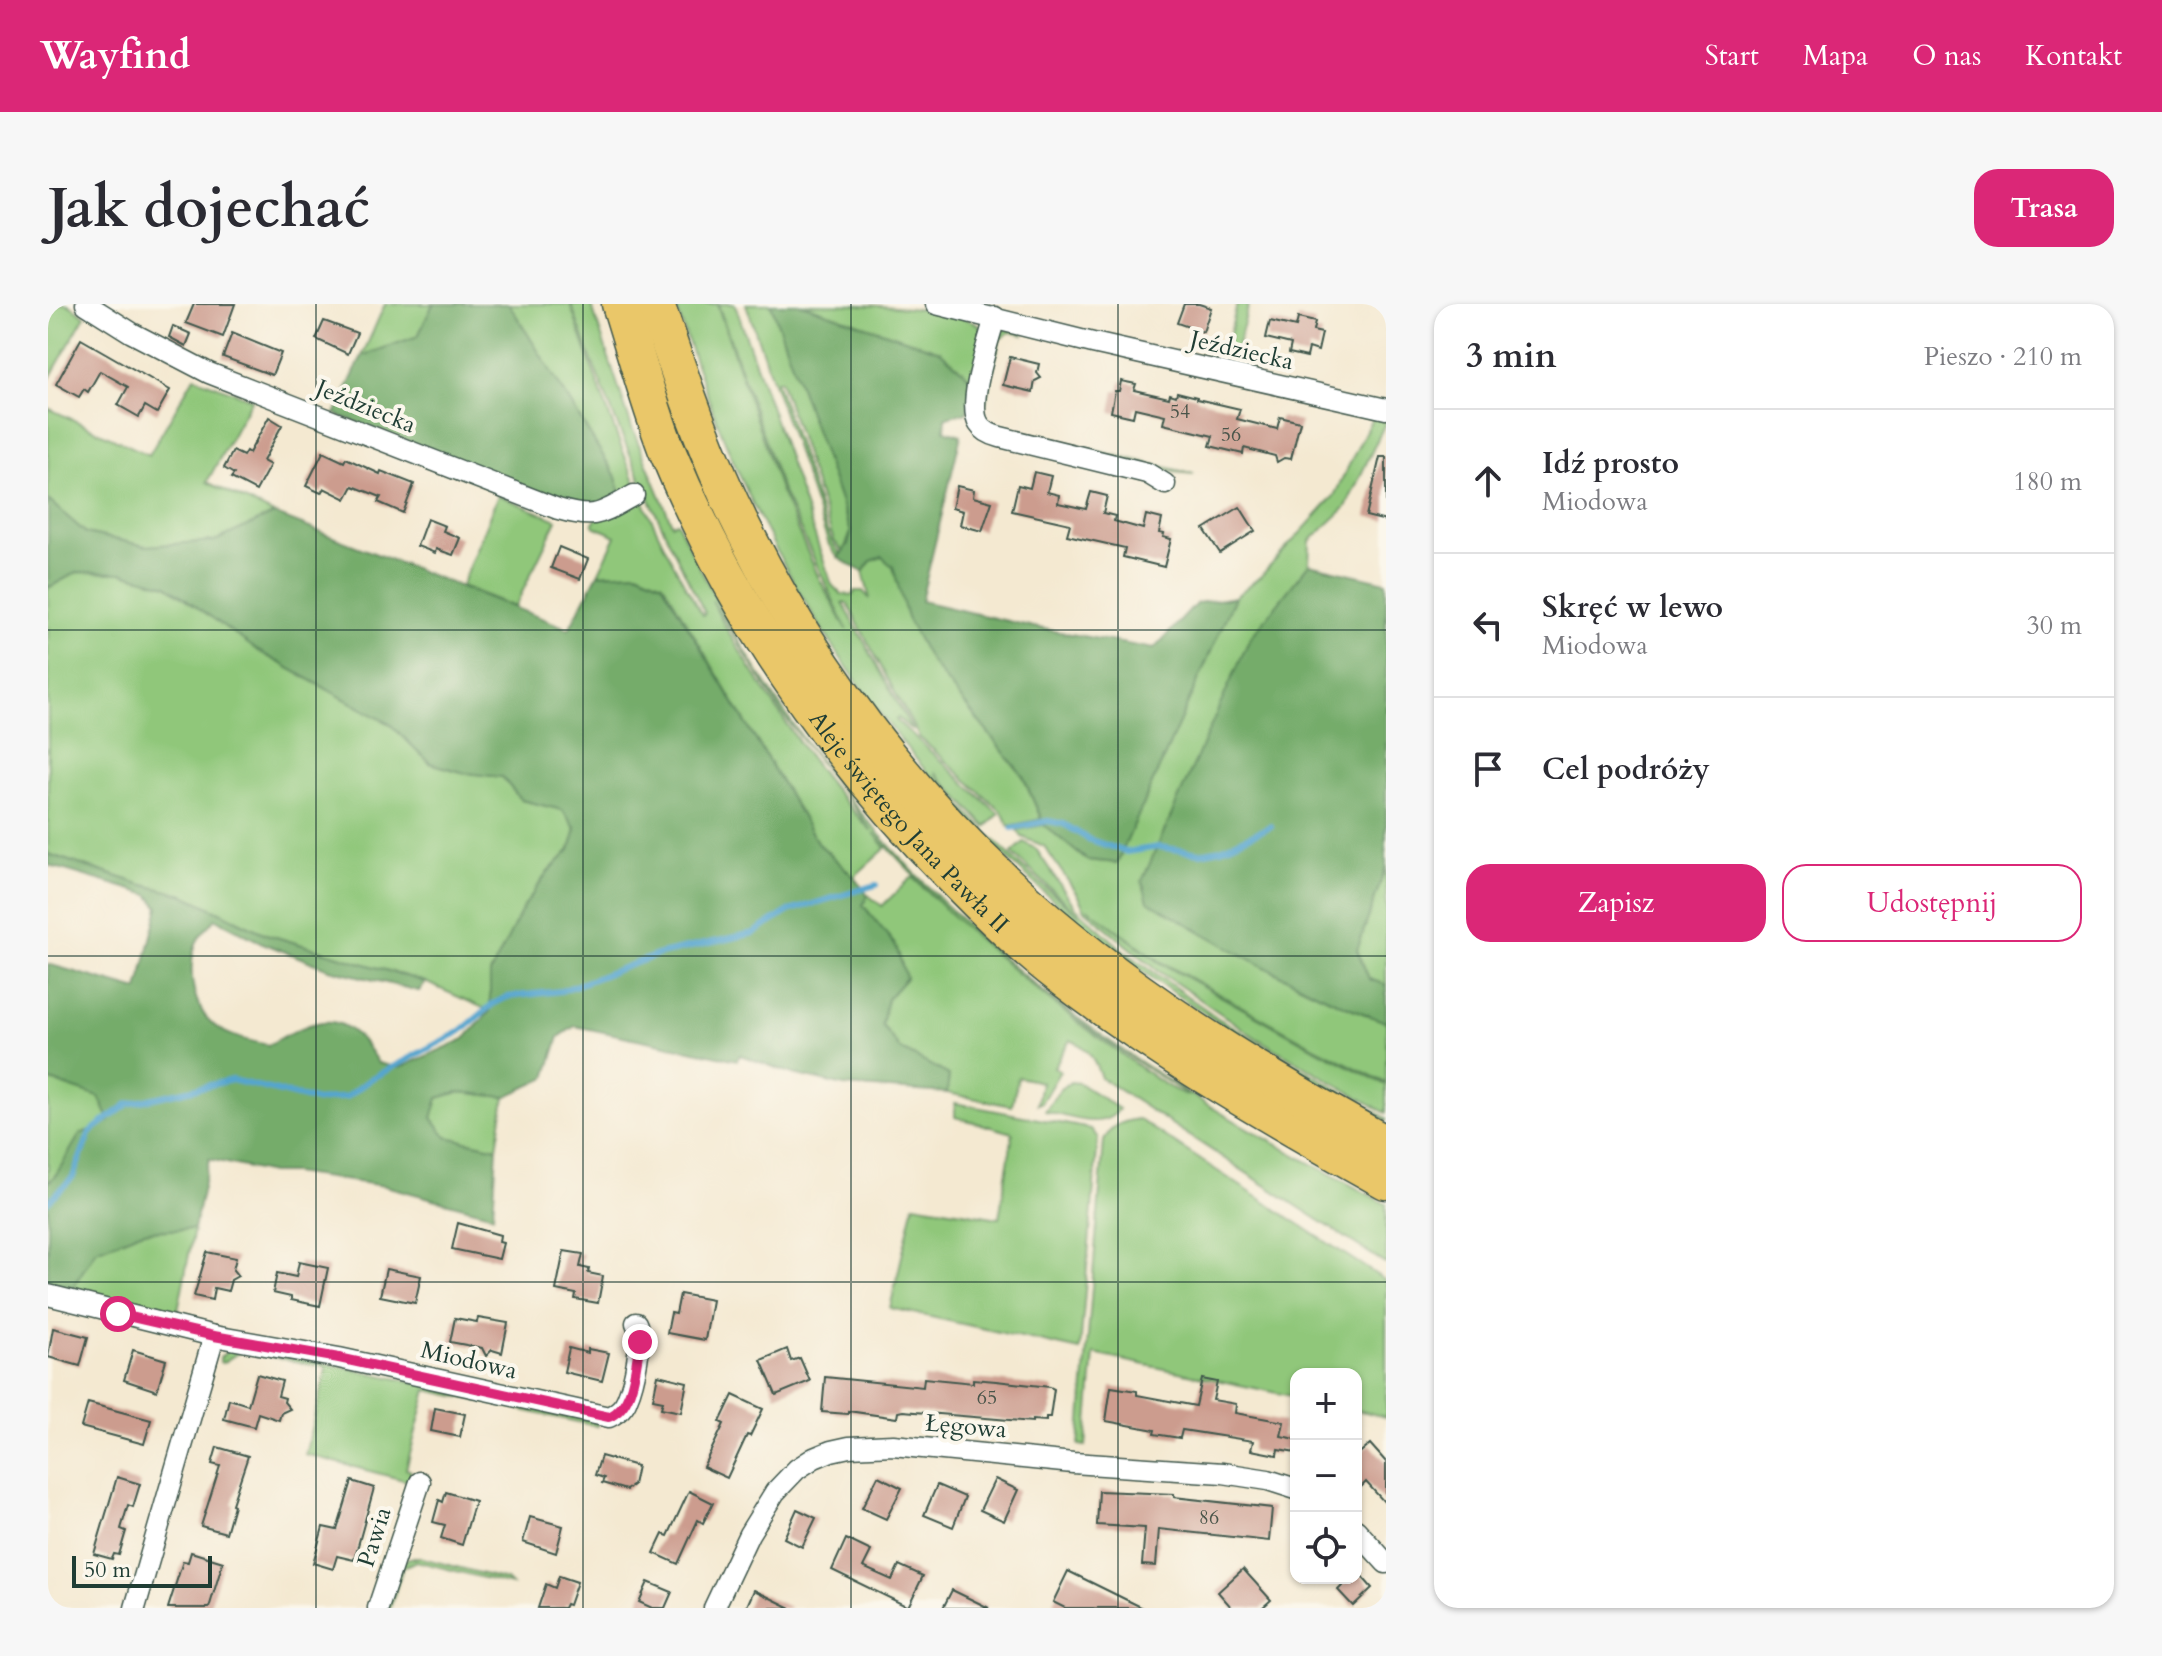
<!DOCTYPE html>
<html lang="pl">
<meta charset="utf-8">
<style>
:root{--surface:#fff;--page:#f7f7f7;--text:#2b2b33;--muted:#7c7c81;--line:#e1e1e2;--accent:#db2777}
body{margin:0;font-family:Cardo,serif;background:var(--page);color:var(--text)}
.controls{position:absolute;right:24px;bottom:24px;display:grid;overflow:hidden;border-radius:16px;box-shadow:0 2px 6px #0004}
.controls button{width:72px;height:72px;display:grid;place-items:center;padding:0;border:0;border-bottom:2px solid var(--line);background:var(--surface);color:var(--text);font:40px sans-serif}
.scale{position:absolute;left:24px;bottom:20px;width:140px;box-sizing:border-box;padding-left:8px;border:4px solid #1f3d34;border-top:0;font-size:22px;line-height:28px;white-space:nowrap;color:#1f3d34;-webkit-text-stroke:6px #fbf7ec;paint-order:stroke}
.stop{position:absolute;width:24px;height:24px;margin:-18px;border:6px solid #db2777;border-radius:50%;background:#fff}
.stop.end{background:#db2777;border-color:#fff;box-shadow:0 2px 8px #0008}
.list{margin:0;padding:0;list-style:none}
h2{display:flex;justify-content:space-between;align-items:center;height:104px;margin:0;padding:0 32px;font-size:34px}
h2 small{font-size:26px;font-weight:400;color:var(--muted)}
.list li{display:grid;grid-template-columns:52px 1fr auto;gap:24px;align-items:center;box-sizing:border-box;height:144px;padding:0 32px;border-top:2px solid var(--line)}
.list b{display:block;font-size:30px;white-space:nowrap}
.list p{margin:0;font-size:26px;white-space:nowrap;color:var(--muted)}
.list em{font-size:26px;font-style:normal;color:var(--muted)}
.actions{display:flex;gap:16px;padding:24px 32px}
.actions a{flex:1;padding:18px 0;border:2px solid var(--accent);border-radius:24px;text-align:center;font-size:28px;color:var(--accent)}
.actions .main{background:var(--accent);color:#fff}
.icon{flex:none;width:44px;height:44px;fill:none;stroke:currentColor;stroke-width:2;stroke-linecap:round;stroke-linejoin:round}
.map{position:relative;flex:none;width:1338px;height:1304px;overflow:hidden;border-radius:24px}
header{display:flex;align-items:center;gap:48px;box-sizing:border-box;height:112px;padding:0 40px;background:var(--accent);color:#fff}
header strong{font-size:38px}
nav{display:flex;gap:44px;margin-inline-start:auto;font-size:28px}
.intro{display:flex;align-items:center;justify-content:space-between;box-sizing:border-box;height:192px;padding:0 48px}
h1{margin:0;font-size:56px}
.button{padding:20px 36px;border-radius:24px;background:var(--accent);color:#fff;font-size:28px;font-weight:700}
main{display:flex;gap:48px;padding:0 48px}
aside{flex:1;background:var(--surface);border-radius:24px;box-shadow:0 2px 6px #0004}
.map>svg:first-child{display:block}
.green{fill:#90c77a;stroke:#588257;stroke-width:2;fill-rule:evenodd}
.forest{fill:#74ac6a;stroke:#4a744f;stroke-width:2}
.lines{fill:none;stroke-linecap:round;stroke-linejoin:round}
.stream{stroke:#55a5cf;stroke-width:6}
.building{fill:#cc9c8e}
.minor-casing{stroke:#3f574c;stroke-width:23}
.motorway-casing{stroke:#3f574c;stroke-width:39}
.minor{stroke:#fff;stroke-width:20}
.motorway{stroke:#eac769;stroke-width:36}
.route{stroke:#db2777;stroke-width:10}
.grid{fill:none;stroke:#1f3d34;stroke-width:2;stroke-opacity:0.55}
.labels{text-anchor:middle;stroke-width:8;stroke-linejoin:round;paint-order:stroke}
.number-label{font-size:20px;fill:#4a554a}
.street-label{font-size:24px;fill:#1f3d34;stroke:#fbf7ec}
</style>
<header>
<strong>Wayfind</strong>
<nav><a>Start</a><a>Mapa</a><a>O nas</a><a>Kontakt</a></nav>
</header>
<div class="intro"><h1>Jak dojechać</h1><a class="button">Trasa</a></div>
<main>
<div class="map">
<svg width="1338" height="1304" viewBox="0 0 1338 1304">
<rect width="100%" height="100%" fill="#fbf7ec"/>
<filter id="ink" filterUnits="userSpaceOnUse"><feTurbulence type="fractalNoise" baseFrequency=".0125" numOctaves="2"/><feDisplacementMap in="SourceGraphic" scale="16" xChannelSelector="R" yChannelSelector="G"/><feConvolveMatrix kernelMatrix="1 2 1 2 8 2 1 2 1" color-interpolation-filters="sRGB"/></filter>
<filter id="wash" filterUnits="userSpaceOnUse"><feTurbulence type="fractalNoise" baseFrequency=".006" numOctaves="4" result="noise"/><feDisplacementMap in="SourceGraphic" scale="32" xChannelSelector="R" yChannelSelector="G"/><feGaussianBlur stdDeviation="1.8" result="paint"/><feColorMatrix in="noise" values="0 0 0 0 0 0 0 0 0 0 0 0 0 0 0 0 0 1.4 0 .05"/><feComposite in="paint" operator="in"/></filter>
<g filter="url(#wash)">
<rect width="100%" height="100%" fill="#f4e9d1"/>
<!-- green -->
<g class="green">
<polygon points="0,0 20,0 37,12 0,77"/>
<polygon points="337,0 385,0 370,32 314,52"/>
<path d="M461,0H522C556,100 598,222 655,311L657,309C605,209 561,107 523,0H543L584,124L624,220L629,218C655,271 681,323 713,372C801,512 918,634 1052,730C1141,795 1241,848 1338,900V960L1053,774C1046,755 1041,743 1022,736L1006,763L1012,767L993,799L989,800L993,778L970,773L964,802L899,789L901,771L852,745L834,721L839,695L858,674L848,642L814,600L820,591L834,602L864,573C930,638 999,698 1075,751C1094,765 1120,786 1142,792C1058,740 979,681 907,614C879,587 853,557 826,529L838,544L806,573L769,538L615,279L589,268L550,270L568,232L546,222L545,218L574,192L567,171ZM664,296L734,409L824,527C777,481 738,420 703,365C690,343 673,319 664,296Z"/>
<path d="M627,0H669L732,186L771,274L799,326L734,186L670,0H687L689,6L784,281L793,290L805,291L807,287H815L822,295L815,268L823,257L834,253L846,263L859,314L882,357L975,472L993,515L961,522L954,508L871,433L799,299H795L865,427L850,414L848,416L951,510L938,523L887,468C918,513 987,577 1031,611L964,549L976,538L988,545L1027,603L1076,647L1170,714L1338,814V817C1257,772 1176,725 1100,671C922,545 780,369 691,170C666,115 647,57 627,0Z"/>
<polygon points="698,0 723,0 803,228 795,248 786,237 732,76 728,77 779,227 784,238 793,251 790,254 781,241"/>
<path d="M753,0C788,0 920,0 936,27L926,77L892,47Z"/>
<polygon points="1189,0 1201,0 1188,48 1179,58 1175,58"/>
<polygon points="962,24 973,27 975,31 962,28 952,35 935,110 941,121 1146,170 1125,168 943,125 932,111 932,95 945,39 955,26"/>
<polygon points="146,73 204,95 159,178 226,210 167,237 98,242 38,229 0,196 0,104 101,151"/>
<path d="M1318,109L1335,113L1338,117L1298,203L1262,237L1261,260L1201,336L1101,597C1177,642 1254,687 1338,718V779L1263,741L1112,657L1039,604L1111,658L1262,742L1338,781V809L1207,733L1109,666L1037,606L1029,590L996,542L974,533L969,526L996,521L1038,556L1069,559L1187,293L1213,272L1286,192L1324,114L1315,112Z"/>
<polygon points="450,191 509,216 467,303 413,282"/>
<polygon points="29,268 74,269 119,281 210,347 342,420 382,459 417,469 454,473 473,496 515,506 528,525 522,546 499,569 442,670 442,707 377,678 218,630 136,591 92,580 0,550 0,284"/>
<polygon points="1338,562 1338,681 1321,675 1309,646"/>
<polygon points="0,776 52,793 63,817 0,879"/>
<path d="M1023,778L1031,779L1071,805C1055,828 1020,812 997,807L1012,785Z"/>
<polygon points="411,788 457,793 449,844 399,833 384,814 390,794"/>
<polygon points="907,799 1043,825 1050,834 1032,1046 842,1004 866,900 951,914 965,829 907,813"/>
<path d="M1090,815L1338,977V1113L1308,1106V1070H1248V1093L1046,1050L1038,1142L1031,1141L1056,837C1063,821 1073,818 1090,815Z"/>
<polygon points="146,925 129,1011 23,986 47,946 95,927"/>
<polygon points="194,1042 550,1117 549,1122 379,1086 358,1165 363,1167 363,1178 257,1150 279,1063 193,1047 174,1059 172,1058 172,1054 179,1047"/>
<polygon points="361,1254 374,1254 458,1276 463,1281 368,1257 355,1263 342,1304 336,1304 355,1258"/>
</g>
<!-- forest -->
<g class="forest">
<polygon points="385,0 461,0 567,171 574,192 540,207 287,110 314,52 370,32"/>
<polygon points="723,0 753,0 892,47 926,77 919,108 898,113 897,126 913,131 873,297 990,324 1106,345 1149,299 1187,293 1069,559 1039,556 996,521 975,472 882,357 859,314 845,263 834,253 823,257 815,268 790,254 800,240 803,228"/>
<path d="M0,196L38,229L98,242L167,237L226,210L521,325L550,270L589,268L614,279L769,538L806,573L820,591L815,601L848,642L858,674L839,695L834,721L852,745L901,771L899,789L796,782L745,770L692,751L689,756L527,722L511,733L498,774L457,793L411,788L390,794L384,814L399,833L449,844L445,911L337,882L245,869H223L161,855L146,925L95,927L48,946L23,986L0,980V879L9,869L32,830L62,817L51,793L0,776V660L90,686L111,603L101,591L0,561V550L92,580L136,591L218,630L377,678L371,687L281,665L212,638L168,615C161,622 151,631 148,640C139,666 144,704 167,722C181,733 203,737 220,741C272,712 295,702 330,759L351,764L417,735L442,707V670L475,604L499,569L522,546L528,525L514,506L473,496L454,473L417,469L382,459L342,420L210,347L119,281L74,269L29,268L0,284Z"/>
<path d="M1261,260L1338,278V562L1309,646L1321,675L1338,681V718C1254,687 1177,642 1100,597L1094,577L1201,336Z"/>
</g>
<g class="lines">
<!-- stream -->
<g class="stream">
<polyline points="964,524 1000,517 1016,520 1040,535 1078,548 1111,543 1152,549 1173,545 1223,522"/>
<polyline points="0,898 25,873 42,828 80,800 184,776 269,797 298,793 324,774 413,727 445,700 459,693 513,687 612,650 706,629 741,607 828,581"/>
</g>
</g>
<g id="blocks">
<!-- building -->
<g class="building">
<polygon points="146,0 187,0 175,33 138,19"/>
<polygon points="1136,0 1151,0 1163,4 1155,28 1129,19"/>
<polygon points="1250,14 1267,18 1265,27 1274,29 1270,47 1261,44 1259,53 1241,49 1243,40 1218,34 1222,17 1248,23"/>
<polygon points="276,17 309,29 300,50 268,35"/>
<polygon points="125,22 143,30 138,42 121,33"/>
<polygon points="184,29 233,49 224,71 175,53"/>
<polygon points="33,35 122,86 109,109 97,102 91,113 70,101 80,83 52,67 40,88 36,85 31,93 8,80"/>
<polygon points="962,53 991,60 989,69 993,74 987,77 985,88 955,81"/>
<polygon points="1073,77 1088,80 1086,86 1121,94 1122,90 1128,92 1129,88 1149,93 1149,95 1192,105 1189,115 1229,125 1232,113 1252,118 1243,155 1236,154 1229,158 1227,152 1196,144 1195,150 1162,142 1165,132 1115,120 1117,111 1087,104 1085,113 1063,108 1067,87 1071,87"/>
<polygon points="221,113 234,121 215,157 222,161 208,187 183,174 186,170 176,164 185,147 195,152 198,147 201,149"/>
<polygon points="275,148 296,158 298,154 332,170 333,167 366,180 355,209 330,198 333,193 305,182 298,195 276,184 273,189 258,182"/>
<polygon points="1332,153 1338,153 1338,217 1318,212"/>
<polygon points="986,168 1003,172 999,188 1011,191 1010,199 1038,205 1043,188 1059,192 1055,209 1067,212 1066,217 1095,225 1098,211 1114,215 1111,229 1116,230 1115,233 1123,235 1116,263 1075,253 1077,244 1019,231 1022,220 964,207 970,181 982,184"/>
<polygon points="909,182 926,186 925,193 944,198 934,227 912,221 915,207 904,204"/>
<polygon points="1192,203 1207,227 1172,249 1156,225"/>
<polygon points="379,215 397,222 395,227 412,234 405,251 388,245 387,249 369,242"/>
<polygon points="511,243 540,255 532,275 503,264"/>
<polygon points="410,919 452,931 451,938 455,939 451,955 404,945"/>
<polygon points="516,947 535,950 532,963 541,965 540,969 555,972 550,999 527,995 528,990 508,986"/>
<polygon points="159,948 188,954 185,966 190,972 183,976 180,987 166,984 164,996 146,992"/>
<polygon points="251,958 280,964 272,1002 243,996 243,993 225,989 229,969 248,973"/>
<polygon points="338,965 373,972 367,999 332,992"/>
<polygon points="632,990 664,996 657,1036 619,1029 623,1009 628,1010"/>
<polygon points="407,1014 429,1018 430,1014 460,1019 454,1049 444,1046 438,1052 434,1044 402,1038"/>
<polygon points="5,1024 40,1033 32,1062 0,1053"/>
<polygon points="521,1044 540,1049 540,1045 561,1049 554,1077 516,1068"/>
<polygon points="739,1045 743,1057 752,1054 762,1077 728,1091 713,1056"/>
<polygon points="85,1046 118,1056 109,1087 76,1076"/>
<polygon points="209,1070 234,1077 230,1092 237,1094 236,1098 242,1105 233,1109 231,1116 210,1109 206,1123 176,1115 181,1095 200,1101"/>
<polygon points="610,1071 639,1078 633,1108 613,1104 615,1097 605,1095"/>
<polygon points="777,1073 875,1083 876,1074 925,1079 925,1075 948,1077 1002,1083 1006,1085 1002,1113 998,1113 998,1117 984,1116 984,1118 855,1107 850,1108 849,1114 800,1107 800,1110 774,1108"/>
<polygon points="1154,1075 1169,1078 1165,1096 1188,1100 1187,1109 1236,1118 1233,1132 1248,1135 1248,1148 1230,1145 1229,1151 1203,1146 1205,1137 1134,1126 1132,1134 1106,1130 1107,1126 1058,1117 1063,1083 1089,1087 1089,1091 1148,1102"/>
<polygon points="685,1091 715,1105 702,1132 699,1131 679,1174 655,1163 676,1120 672,1118"/>
<polygon points="40,1099 103,1116 96,1140 33,1123"/>
<polygon points="387,1104 417,1110 412,1133 383,1127"/>
<polygon points="1322,1140 1338,1158 1338,1200 1318,1178 1308,1188 1308,1152"/>
<polygon points="169,1143 200,1152 184,1200 186,1201 178,1229 153,1222 172,1162 164,1160"/>
<polygon points="553,1152 589,1162 585,1181 578,1186 554,1179 556,1174 547,1171"/>
<polygon points="830,1172 854,1184 838,1215 814,1204"/>
<polygon points="69,1173 92,1180 85,1203 80,1201 73,1225 78,1227 71,1251 66,1250 64,1255 46,1250"/>
<polygon points="947,1175 970,1186 956,1217 932,1206"/>
<polygon points="304,1177 326,1184 306,1256 289,1252 285,1265 265,1259 275,1223 289,1226"/>
<polygon points="889,1181 917,1193 905,1223 876,1211"/>
<polygon points="641,1187 665,1199 655,1219 650,1216 630,1260 606,1249 615,1230 620,1232"/>
<polygon points="1051,1187 1126,1190 1126,1193 1224,1204 1221,1237 1111,1225 1108,1262 1094,1261 1097,1224 1049,1221"/>
<polygon points="398,1188 427,1197 414,1241 393,1234 397,1221 385,1218 391,1196 395,1198"/>
<polygon points="749,1205 768,1214 754,1243 736,1234"/>
<polygon points="482,1213 515,1222 508,1249 475,1238"/>
<polygon points="798,1235 823,1247 815,1263 844,1276 851,1261 875,1272 860,1303 784,1266"/>
<polygon points="143,1248 175,1258 161,1304 120,1304 135,1257 140,1258"/>
<polygon points="1195,1265 1223,1296 1214,1304 1184,1304 1170,1288"/>
<polygon points="1020,1267 1095,1304 1017,1304 1005,1298"/>
<polygon points="1310,1268 1324,1284 1305,1302 1290,1286 1302,1274 1308,1274"/>
<polygon points="511,1272 529,1278 521,1301 518,1300 516,1304 490,1304 498,1280 507,1284"/>
<polygon points="600,1278 624,1288 617,1304 604,1304 591,1298"/>
<polygon points="706,1286 743,1304 698,1304"/>
<polygon points="904,1286 941,1304 895,1304"/>
</g>
</g>
</g>
<g filter="url(#ink)">
<use href="#blocks" fill-opacity="0" stroke="#3f574c" stroke-width="2"/>
<g class="lines">
<defs>
<g id="minor">
<path d="M38,0L84,29L161,69L510,205C548,216 552,210 586,191"/>
<polyline points="888,0 1045,39 1338,105"/>
<path d="M947,13C941,37 918,100 931,120C936,128 944,131 952,133L1099,169L1117,180"/>
<polyline points="0,991 166,1032"/>
<polyline points="1308,1226 1338,1259"/>
<path d="M87,1304L166,1032L291,1054L561,1113C569,1109 576,1104 579,1095C586,1079 596,1034 588,1019"/>
<polyline points="330,1304 372,1178"/>
<polyline points="666,1304 701,1230 727,1188 749,1165 766,1154 783,1147 801,1143 845,1141 1025,1159 1175,1169 1220,1176 1248,1185"/>
</g>
<g id="motorway">
<path id="s1" d="M572,0C587,47 600,97 618,144C684,305 783,449 905,573C938,607 973,642 1011,671C1113,750 1225,814 1338,877"/>
<path d="M608,0C634,78 660,156 698,230C764,361 853,481 960,581C1071,685 1206,767 1338,840"/>
</g>
</defs>
<!-- minor casing -->
<use href="#minor" class="minor-casing"/>
<!-- motorway casing -->
<use href="#motorway" class="motorway-casing"/>
<!-- minor -->
<use href="#minor" class="minor"/>
<!-- motorway -->
<use href="#motorway" class="motorway"/>
</g>
</g>
<g class="lines" filter="url(#ink)">
<!-- route -->
<path class="route" d="M70,1010L166,1032L291,1054L561,1113C587,1102 587,1062 592,1038"/>
</g>
<!-- grid -->
<path class="grid" d="M268,0V1304M535,0V1304M803,0V1304M1070,0V1304M0,326H1338M0,652H1338M0,978H1338"/>
<g class="labels">
<!-- number labels -->
<g class="number-label">
<text x="1132" y="114">54</text>
<text x="1183" y="137">56</text>
<text x="939" y="1100">65</text>
<text x="1161" y="1220">86</text>
</g>
<!-- street labels -->
<g class="street-label">
<text transform="translate(1194 46) rotate(13)" y="8">Jeździecka</text>
<text transform="translate(318 102) rotate(22)" y="8">Jeździecka</text>
<text dy="8" stroke="none"><textPath href="#s1" startOffset="600">Aleje świętego Jana Pawła II</textPath></text>
<text transform="translate(421 1056) rotate(13)" y="8">Miodowa</text>
<text transform="translate(918 1122) rotate(5)" y="8">Łęgowa</text>
<text transform="translate(326 1233) rotate(-72)" y="8">Pawia</text>
</g>
</g>
</svg>
<div class="controls">
<button>+</button>
<button>−</button>
<button><svg class="icon" aria-label="locate" viewBox="0 0 24 24"><circle cx="12" cy="12" r="6"/><path d="M12 2v4M12 18v4M2 12h4M18 12h4"/></svg></button>
</div>
<div class="scale">50 m</div>
<div class="stop" style="left:70px;top:1010px"></div>
<div class="stop end" style="left:592px;top:1038px"></div>
</div>
<aside>
<h2>3 min<small>Pieszo · 210 m</small></h2>
<ul class="list">
<li><svg class="icon" aria-label="ahead" viewBox="0 0 24 24"><path d="M12 20V5M6 11l6-6 6 6"/></svg><div><b>Idź prosto</b><p>Miodowa</p></div><em>180 m</em></li>
<li><svg class="icon" aria-label="left" viewBox="0 0 24 24"><path d="M17 20v-9H6M10 6l-5 5 5 5"/></svg><div><b>Skręć w lewo</b><p>Miodowa</p></div><em>30 m</em></li>
<li><svg class="icon" aria-label="arrive" viewBox="0 0 24 24"><path d="M6 21V4h12l-3 4 3 4H6"/></svg><div><b>Cel podróży</b></div></li>
</ul>
<div class="actions"><a class="main">Zapisz</a><a>Udostępnij</a></div>
</aside>
</main>
